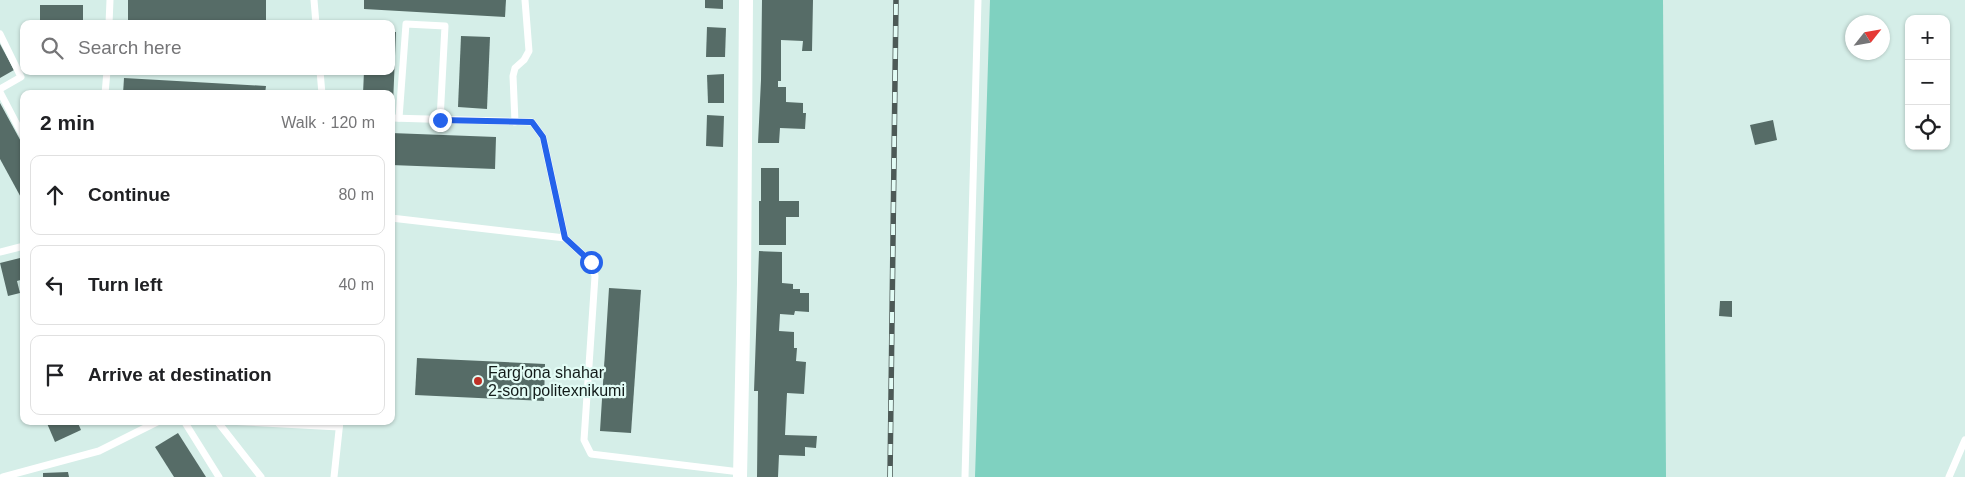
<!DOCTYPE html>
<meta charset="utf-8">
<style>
:root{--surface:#fff;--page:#f6f6f6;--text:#202124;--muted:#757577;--line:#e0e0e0}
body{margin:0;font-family:Arial,sans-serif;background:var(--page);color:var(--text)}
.controls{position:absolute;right:15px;top:15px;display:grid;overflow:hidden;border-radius:10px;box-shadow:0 1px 4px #0004}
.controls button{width:45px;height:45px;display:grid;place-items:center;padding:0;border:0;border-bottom:1px solid var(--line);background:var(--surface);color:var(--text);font:25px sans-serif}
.compass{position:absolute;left:1845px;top:15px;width:45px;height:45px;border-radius:50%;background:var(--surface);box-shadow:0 1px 4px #0004;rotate:59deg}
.stop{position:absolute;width:15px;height:15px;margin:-11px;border:4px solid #2563eb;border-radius:50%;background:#fff}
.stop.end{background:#2563eb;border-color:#fff;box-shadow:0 1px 5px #0008}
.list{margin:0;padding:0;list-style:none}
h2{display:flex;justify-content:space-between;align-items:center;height:65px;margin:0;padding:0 20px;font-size:21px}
h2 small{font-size:16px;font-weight:400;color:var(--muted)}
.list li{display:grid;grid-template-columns:32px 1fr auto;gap:15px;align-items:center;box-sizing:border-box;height:80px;margin:0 10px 10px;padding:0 10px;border:1px solid var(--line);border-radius:10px}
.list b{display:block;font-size:19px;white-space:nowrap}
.list em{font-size:16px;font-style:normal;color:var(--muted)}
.icon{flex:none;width:28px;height:28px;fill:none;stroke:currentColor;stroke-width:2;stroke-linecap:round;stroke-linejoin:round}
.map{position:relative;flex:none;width:1965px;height:477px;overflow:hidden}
.search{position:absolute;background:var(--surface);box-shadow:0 1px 4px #0004;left:20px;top:20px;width:375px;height:55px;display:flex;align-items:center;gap:12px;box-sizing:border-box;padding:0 18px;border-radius:10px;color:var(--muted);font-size:19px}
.panel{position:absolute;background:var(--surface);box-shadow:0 1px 4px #0004;left:20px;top:90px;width:375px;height:335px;border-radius:10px}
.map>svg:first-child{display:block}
.green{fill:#7fd1c0}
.building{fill:#566c67}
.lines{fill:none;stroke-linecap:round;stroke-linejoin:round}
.lane{stroke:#fff;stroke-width:7}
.street{stroke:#fff;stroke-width:14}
.rail-casing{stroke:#4c5956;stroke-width:5.5}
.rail{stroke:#e2fcf5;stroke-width:4;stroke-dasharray:11;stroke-linecap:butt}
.route{stroke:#2563eb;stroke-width:6}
.poi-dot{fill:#bf3127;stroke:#e2fcf5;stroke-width:2}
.labels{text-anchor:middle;stroke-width:4.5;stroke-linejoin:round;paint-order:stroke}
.poi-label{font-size:16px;fill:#121b19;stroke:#e2fcf5;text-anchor:start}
</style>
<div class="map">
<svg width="1965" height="477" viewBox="0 0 1965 477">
<rect width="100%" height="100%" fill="#d5eee8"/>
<!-- green -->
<polygon class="green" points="990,0 1663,0 1666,477 975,477"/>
<!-- building -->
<g class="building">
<rect x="128" y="0" width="138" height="24"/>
<polygon points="364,0 506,0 505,17 364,9"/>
<polygon points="705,0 723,0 723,9 705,8"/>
<polygon points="762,0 813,0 812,51 802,51 803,41 781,40 781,81 778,81 778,87 786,87 786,102 803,103 803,113 806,113 805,129 780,128 779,143 758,143 761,80"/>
<rect x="40" y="5" width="43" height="19"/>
<polygon points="707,27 726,28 725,57 706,57"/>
<polygon points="391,32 396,32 393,104 391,104 391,94 363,94 364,71 391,71"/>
<polygon points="461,36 490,37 487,109 458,107"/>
<polygon points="0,44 14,70 0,78"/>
<polygon points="724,74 724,103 708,103 707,75"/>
<polygon points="124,78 266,86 265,94 123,94"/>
<polygon points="0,103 24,147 24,203 0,159"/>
<polygon points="707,115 724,116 723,147 706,146"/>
<polygon points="1773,120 1777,140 1755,145 1750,125"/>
<polygon points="391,133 496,137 495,169 391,165"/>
<polygon points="761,168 779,168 779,201 799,201 799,217 786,217 786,245 759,245 759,201 761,201"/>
<polygon points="759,251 782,252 782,283 793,284 793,289 800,289 800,293 809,293 809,312 795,311 794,315 780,314 779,331 794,332 794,348 797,348 796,361 806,362 804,394 787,393 785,435 817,436 816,448 805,447 805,456 779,455 778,477 757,477 758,391 754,391"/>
<polygon points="24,257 24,279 17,281 20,293 8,296 0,263"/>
<polygon points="609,288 641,290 631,433 600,431"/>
<polygon points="1720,301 1732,301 1732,317 1719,316"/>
<polygon points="417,358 545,364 544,401 415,395"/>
<polygon points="46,421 77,421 81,430 55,442"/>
<polygon points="178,433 206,477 174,477 155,447"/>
<polygon points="68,472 69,477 43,477 43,473"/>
</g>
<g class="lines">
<!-- lane -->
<g class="lane">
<polyline points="314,0 316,24"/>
<polyline points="109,24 110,0"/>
<polyline points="0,34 21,77 0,89"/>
<polyline points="320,71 322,94"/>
<polyline points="0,92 24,138"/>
<polyline points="105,94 107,71"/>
<polyline points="391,118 532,122 543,137 565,238"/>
<polyline points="399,118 406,24 445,26 440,120"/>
<polyline points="515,122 513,76 515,68 524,60 529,51 525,0"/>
<polyline points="391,218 565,238 591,262 595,276 584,440 591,454 740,472"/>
<polyline points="0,252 24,246"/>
<polyline points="184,421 219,477"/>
<polyline points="217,421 261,477"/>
<polyline points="227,421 339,427"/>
<polyline points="3,477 99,451 159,421"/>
<polyline points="334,477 340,421"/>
<polyline points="965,477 978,0"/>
<polyline points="1949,477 1965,440"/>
</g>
<!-- street -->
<polyline class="street" points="740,477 744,283 746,0"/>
<defs>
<polyline id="rail" points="890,477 896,0"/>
</defs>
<!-- rail casing -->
<use href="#rail" class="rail-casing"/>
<!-- rail -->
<use href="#rail" class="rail"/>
</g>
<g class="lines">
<!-- route -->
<polyline class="route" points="440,120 532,122 543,137 565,238 591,262"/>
</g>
<!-- markers -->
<circle class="poi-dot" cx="478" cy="381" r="5"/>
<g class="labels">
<!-- poi labels -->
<g class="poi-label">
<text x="488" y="378">Farg'ona shahar<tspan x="488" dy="18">2-son politexnikumi</tspan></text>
</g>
</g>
</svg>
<div class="controls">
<button>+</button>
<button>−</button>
<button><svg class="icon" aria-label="locate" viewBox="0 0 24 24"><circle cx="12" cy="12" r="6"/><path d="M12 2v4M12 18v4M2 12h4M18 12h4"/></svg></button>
</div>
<svg class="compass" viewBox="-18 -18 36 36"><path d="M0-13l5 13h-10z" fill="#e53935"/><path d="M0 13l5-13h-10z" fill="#757577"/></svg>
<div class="stop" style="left:591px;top:262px"></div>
<div class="stop end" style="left:440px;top:120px"></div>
<div class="search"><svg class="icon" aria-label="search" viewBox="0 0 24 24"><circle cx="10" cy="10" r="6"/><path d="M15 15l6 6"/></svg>Search here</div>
<section class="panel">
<h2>2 min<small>Walk · 120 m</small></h2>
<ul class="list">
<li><svg class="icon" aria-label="ahead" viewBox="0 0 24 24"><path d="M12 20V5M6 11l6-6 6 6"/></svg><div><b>Continue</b></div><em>80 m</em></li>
<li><svg class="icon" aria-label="left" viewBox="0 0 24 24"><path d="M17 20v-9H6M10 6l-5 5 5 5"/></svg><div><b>Turn left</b></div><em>40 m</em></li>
<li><svg class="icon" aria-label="arrive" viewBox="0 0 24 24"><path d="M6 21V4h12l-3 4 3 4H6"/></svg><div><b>Arrive at destination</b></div></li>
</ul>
</section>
</div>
